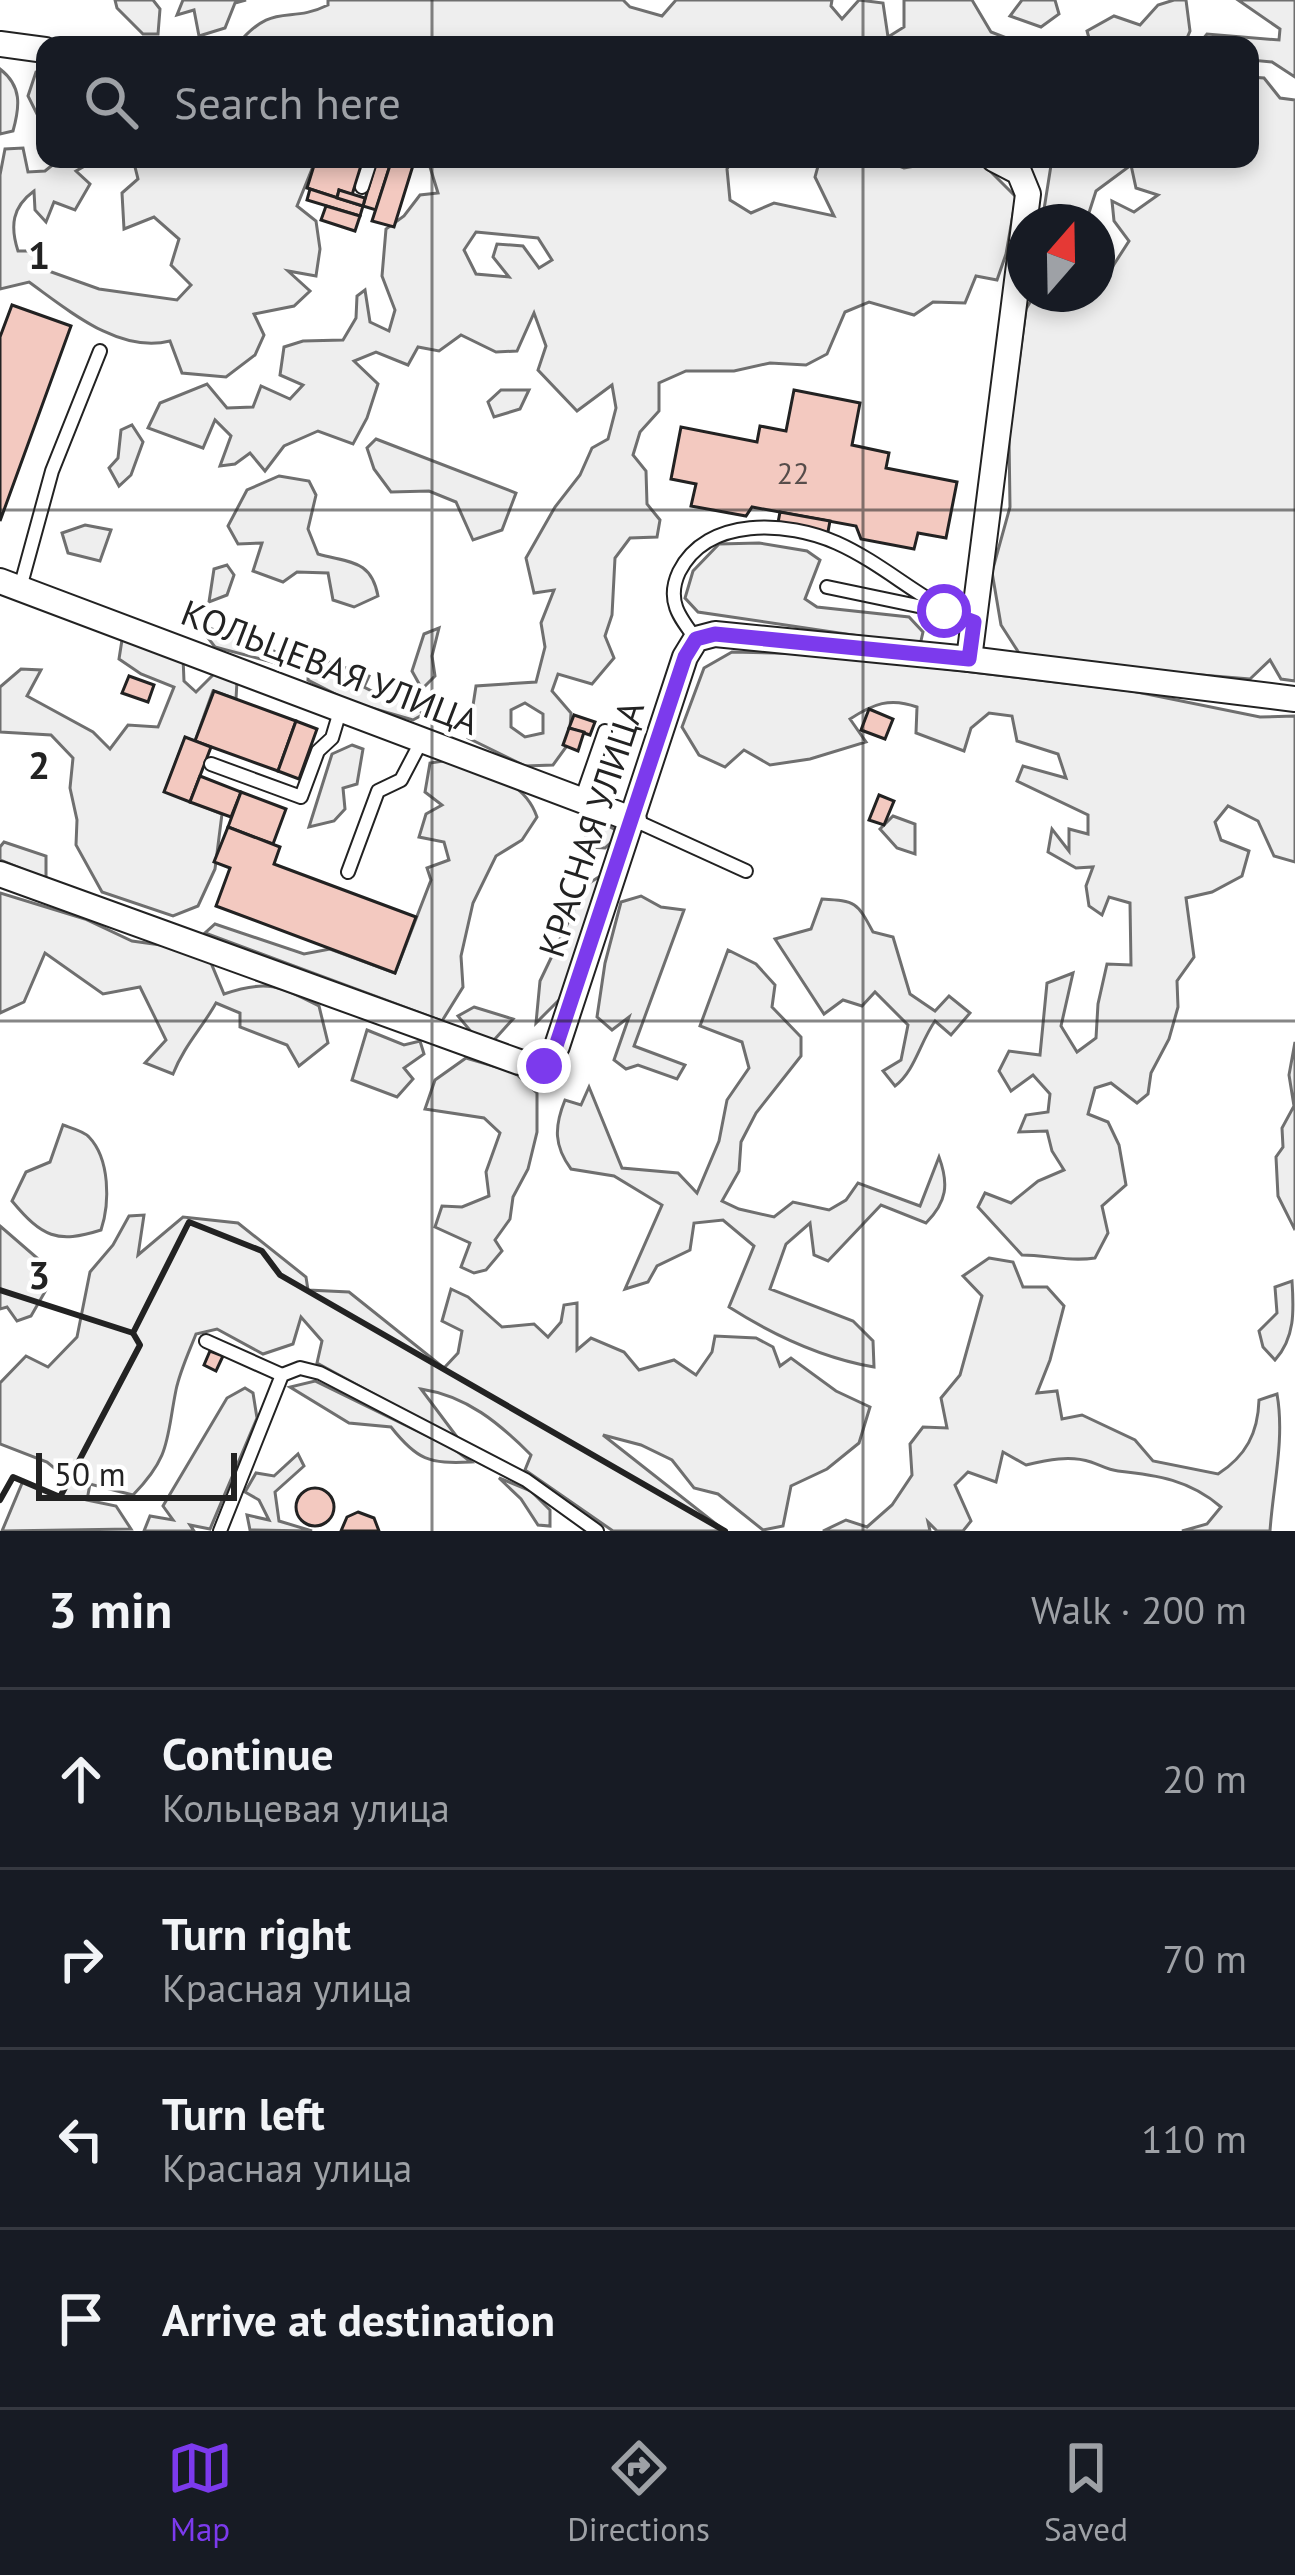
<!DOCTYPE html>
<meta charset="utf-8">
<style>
:root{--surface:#171b24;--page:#20242c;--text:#f1f3f6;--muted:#9ea1a6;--line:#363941;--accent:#7c3aed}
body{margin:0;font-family:"PT Sans",sans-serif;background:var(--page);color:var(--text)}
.compass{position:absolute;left:1007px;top:204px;width:108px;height:108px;border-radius:50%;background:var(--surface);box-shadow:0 6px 18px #0003;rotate:20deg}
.scale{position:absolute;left:36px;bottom:30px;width:201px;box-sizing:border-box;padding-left:12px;border:6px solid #222;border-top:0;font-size:33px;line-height:42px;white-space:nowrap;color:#222;-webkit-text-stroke:9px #fff;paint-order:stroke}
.stop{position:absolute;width:36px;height:36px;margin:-27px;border:9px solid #7c3aed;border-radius:50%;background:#fff}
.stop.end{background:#7c3aed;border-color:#fff;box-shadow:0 3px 12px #0008}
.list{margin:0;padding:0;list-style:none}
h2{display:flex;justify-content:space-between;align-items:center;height:156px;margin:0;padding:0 48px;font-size:51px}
h2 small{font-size:39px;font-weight:400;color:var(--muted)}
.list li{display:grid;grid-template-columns:78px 1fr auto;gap:36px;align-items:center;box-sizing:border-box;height:180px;padding:0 48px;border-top:3px solid var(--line)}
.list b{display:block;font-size:45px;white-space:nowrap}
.list p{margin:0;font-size:39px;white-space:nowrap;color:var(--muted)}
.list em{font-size:39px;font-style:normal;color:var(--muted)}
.icon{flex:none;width:66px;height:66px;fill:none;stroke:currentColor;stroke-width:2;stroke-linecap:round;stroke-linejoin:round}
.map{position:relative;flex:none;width:1295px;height:1531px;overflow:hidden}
.search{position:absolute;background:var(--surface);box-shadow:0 6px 18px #0003;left:36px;right:36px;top:36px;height:132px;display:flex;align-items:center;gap:30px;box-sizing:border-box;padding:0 42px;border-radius:24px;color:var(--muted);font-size:45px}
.sheet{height:876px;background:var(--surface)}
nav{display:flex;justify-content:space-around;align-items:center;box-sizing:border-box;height:168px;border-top:3px solid var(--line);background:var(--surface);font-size:33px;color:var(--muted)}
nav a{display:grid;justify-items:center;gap:6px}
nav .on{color:var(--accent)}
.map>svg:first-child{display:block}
.green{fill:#eee;stroke:#6f6f6f;stroke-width:3;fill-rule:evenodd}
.building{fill:#f3c9c0;stroke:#222;stroke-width:3}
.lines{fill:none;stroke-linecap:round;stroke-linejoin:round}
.lane-casing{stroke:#222;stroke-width:16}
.street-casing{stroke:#222;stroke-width:28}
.lane{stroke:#fff;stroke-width:12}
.street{stroke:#fff;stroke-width:24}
.wall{stroke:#222;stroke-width:6}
.route{stroke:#7c3aed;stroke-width:15}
.grid{fill:none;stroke:#222;stroke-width:3;stroke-opacity:0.55}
.labels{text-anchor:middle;stroke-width:9;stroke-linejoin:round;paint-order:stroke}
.number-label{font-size:30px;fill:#564c4a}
.street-label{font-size:36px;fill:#222;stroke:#fff}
.grid-label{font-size:39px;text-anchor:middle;font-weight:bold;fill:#222;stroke:#fff;stroke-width:9;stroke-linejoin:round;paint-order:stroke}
</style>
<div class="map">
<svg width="1295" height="1531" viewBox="0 0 1295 1531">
<rect width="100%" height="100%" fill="#fff"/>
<!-- green -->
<g class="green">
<polygon points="115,0 153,0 160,9 158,34 143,34 117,8"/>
<polygon points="183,0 246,0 235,3 225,28 199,36 194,10 177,15"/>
<path d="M328,0H623L630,7L662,16L676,0H832L831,6L842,19L859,0L883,3L888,37L904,27V0H972L991,32L1025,45H403L371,38L364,45H237C274,0 288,25 328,5Z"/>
<polygon points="1022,0 1055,0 1059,14 1041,27 1010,16"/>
<polygon points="1174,0 1186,0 1190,31 1184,45 1091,45 1087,31 1114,16 1140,25 1158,5"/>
<polygon points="1238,0 1295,0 1295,77 1272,62 1250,60 1250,45 1198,45 1207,34 1279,40 1280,29"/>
<path d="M0,69C22,86 20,106 13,131L0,134Z"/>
<polygon points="45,70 45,130 28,96 36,72"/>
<polygon points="1250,77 1264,78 1280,98 1295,100 1295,681 1281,679 1270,660 1250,679 1067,664 1019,653 1001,625 992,572 1010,507 1009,437 1026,309 1035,294 1097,294 1097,255 1113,266 1129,241 1114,221 1112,201 1134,212 1158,195 1136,188 1131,165 1096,191 1086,222 1042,222 1052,159 1250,159"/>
<path d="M23,148L28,172L45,171L60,159H97L76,171L90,184L75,210L54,202L46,222L35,210L34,191C12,207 10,226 18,251H35L43,269L99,289L177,300L191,285L171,265L179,239L154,217L124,229L122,193L138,179L133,159H316L297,206L316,221L320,249L316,276L288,271L310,291L294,306L254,314L264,335L255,355L226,377L182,373L170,341C119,354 68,310 29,282L0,289V175L5,149Z"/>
<path d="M433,159H733L727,169L730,200L751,213L774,203L834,216L815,177L820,159H880L904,168L938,162L985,166L1016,197L1006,254L997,280L976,276L965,303L933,302L914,315L869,302L845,312L827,354L806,365L770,363L734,371H686L659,383V411L640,432L633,455L646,471L647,504L660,520L657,537L630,538L615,558L612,615L605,636L614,658L592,684L558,674L552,691L571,713L569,743L553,765L525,766L468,738L476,686L536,682L545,647L541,623L554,590L534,593L526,558L555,507L580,475L592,448L608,439L616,408L612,385L577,411L538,370L546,346L534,313L517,351L496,352L461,335L439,351L418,347L408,365L376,352L354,361L378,384L367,418L353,444L318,431L284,446L265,471L250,453L235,464L220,466L231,436L215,420L203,448L148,428L160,403L207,384L227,408L253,407L261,386L290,399L303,385L280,375L284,347L303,341L343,340L356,318L357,296L365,290L370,322L389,331L395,310L382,276L386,229L404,216L420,195L438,193L430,167ZM476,232L538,238L552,260L539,268L523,246L497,244L493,257L509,277L476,274L464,250ZM525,703L543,714V733L525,737L511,727V710Z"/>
<polygon points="501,390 529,390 520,409 494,417 488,402"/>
<polygon points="132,425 143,442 131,475 119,486 109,468 118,458 121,430"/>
<polygon points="376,439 516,493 502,530 473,540 456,502 429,491 391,492 374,469 367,448"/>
<path d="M279,476L309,481L316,495L308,529L318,554C349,563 371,559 378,596L354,607L333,600L328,573L297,572L283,582L253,571L262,543L238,544L228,526L247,490Z"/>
<polygon points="85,525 111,530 100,561 68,553 62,533"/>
<polygon points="759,543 807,551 820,560 805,599 817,607 909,617 923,632 920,645 698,612 685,598 693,571 719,544"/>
<polygon points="227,565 234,575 227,595 209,602 214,569"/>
<polygon points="198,625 222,632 233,628 279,654 287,666 215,647"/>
<polygon points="439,628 432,656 435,676 422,689 412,671 424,634"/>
<polygon points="122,640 183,657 184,681 196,692 216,672 237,681 236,699 213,691 195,741 185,738 165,791 222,814 215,869 198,906 173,916 102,892 76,845 77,820 70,788 73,758 51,735 0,732 0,687 21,669 41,670 27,696 93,732 110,749 128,725 158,727 174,687 141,674 119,659"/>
<path d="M732,652L821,654L1132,691L1260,717L1295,716V862L1274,856L1258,821L1228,806L1215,822L1221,840L1249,851L1242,876L1212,892L1186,898L1194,957L1177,981L1178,1007L1169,1039L1151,1073L1148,1094L1137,1103L1111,1083L1095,1088L1088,1114L1108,1122L1119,1145L1126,1185L1102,1206L1108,1233L1095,1258C1069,1262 1047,1255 1022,1255L978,1207L985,1193L1011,1203L1038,1181L1064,1170L1052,1151L1047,1131L1019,1132L1026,1115L1048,1112L1050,1094L1033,1075L1011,1091L999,1071L1009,1051L1040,1055L1047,983L1073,973L1061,1026L1077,1052L1096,1038L1098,1004L1107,964L1131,965L1130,903L1109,897L1102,915L1089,906L1086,886L1093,867L1076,868L1048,852L1052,829L1069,851V829L1088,834V815L1017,781L1023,766L1066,778L1058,754L1017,741L1012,716L989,713L971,728L964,751L916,733L917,707C890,697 873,704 850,719L866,742L810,759L770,765L744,750L725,767L699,755L682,727L704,668Z"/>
<polygon points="309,655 369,676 364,687 387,699 411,696 418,701 422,715 413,720 351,702 308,680"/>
<polygon points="352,745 363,749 357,784 343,788 345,809 334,821 309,827 332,754"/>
<path d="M450,760C486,773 524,779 537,817L522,840L496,856L473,903L461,956L463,987L442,1021L205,933L215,924L304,954L330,949L395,973L431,880L427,868L449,860L444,842L419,837L426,814L442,805L425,792L430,763Z"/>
<polygon points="893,816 915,824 915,854 897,848 880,829"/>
<polygon points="594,818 621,833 605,848 589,847 583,827"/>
<polygon points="4,842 46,856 46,879 0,860 0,847"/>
<polygon points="605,873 561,998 536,1023 540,981 586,885"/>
<path d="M0,893L85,919L132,941L168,946L211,963L224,994C267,979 280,986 319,1006L328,1043L299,1066L287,1045L240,1027V1013L216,1003C202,1028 184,1046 173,1074L145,1063L166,1040L140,987L103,994L45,953L24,1002L0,1013Z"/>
<polygon points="641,896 661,907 684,910 634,1046 685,1065 677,1079 638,1065 626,1069 614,1060 629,1017 612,1030 597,1017 605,963 621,902"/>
<path d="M822,899C856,901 857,902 873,932L893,937L910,994L935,1011L949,996L970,1013L951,1035L935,1021C920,1042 915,1071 895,1086L883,1071L901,1060L908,1025L875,992L862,1006L843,1000L824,1014L775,939L811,929Z"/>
<path d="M728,950L756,964L775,985L772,1007L801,1037V1056L756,1113L741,1142L739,1171L722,1201L739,1209L774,1217L793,1202L829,1210L846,1200L858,1183L920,1206L939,1157C949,1184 947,1202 926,1223L881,1205L828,1261L814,1255L810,1223L786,1244L770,1289L853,1321L873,1341L874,1367C822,1358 773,1335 729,1307L754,1246L723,1220L694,1223L690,1250L657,1266L648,1282L625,1289L662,1205L614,1176L571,1169C554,1146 554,1127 565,1100L581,1105L589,1087L622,1168L678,1173L697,1193L719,1141L727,1100L749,1068L742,1042L700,1026Z"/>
<polygon points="474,1007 513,1019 494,1040 473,1034 458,1016"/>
<polygon points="367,1030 404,1045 420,1041 424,1054 404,1068 413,1079 397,1097 352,1080"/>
<polygon points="1295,1042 1295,1226 1294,1228 1278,1196 1276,1157 1283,1147 1282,1128 1294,1106 1289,1075"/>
<polygon points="466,1058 514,1072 537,1093 537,1132 528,1169 513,1197 510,1219 495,1240 502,1251 486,1270 474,1273 461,1267 470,1243 435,1227 442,1206 462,1207 489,1196 486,1172 500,1133 484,1118 425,1109 435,1080"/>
<path d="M63,1125C71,1128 84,1131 89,1137C110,1159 110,1203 101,1230C57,1244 42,1237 12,1201L26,1172L50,1162Z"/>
<path d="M144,1215L138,1255L183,1217L238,1223L306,1277L308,1290L349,1292L444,1368L458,1353L462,1331L442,1321L451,1289L468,1297L502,1327L534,1324L548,1337L561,1322L564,1305L577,1303V1350L591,1338L624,1352L639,1370L674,1360L696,1375L712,1352L715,1336L756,1338L773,1347L780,1366L791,1358L836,1391L870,1407L859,1443L827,1469L791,1486L783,1526L763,1530L718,1494L694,1488L672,1460L641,1445L603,1435L725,1531H613L525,1470L531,1455C499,1423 467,1396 421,1389L460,1441L317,1363L322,1341L301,1317L293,1344L263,1354L217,1329L196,1334C189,1352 180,1371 176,1390C166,1440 171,1456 133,1495L90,1484L87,1500L116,1506L131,1529L2,1531L23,1481L59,1496L69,1480L47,1462L0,1444V1383L26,1356L48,1367L77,1337L90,1272L113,1245L129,1216Z"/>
<polygon points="0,1226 44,1264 46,1290 31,1316 17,1321 7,1307 0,1309"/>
<path d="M989,1258L1013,1262L1023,1287H1047L1064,1306L1050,1360L1037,1393L1057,1391L1062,1419L1082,1415L1135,1440L1153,1461L1218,1474C1246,1456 1258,1433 1259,1400L1277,1394C1285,1439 1273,1486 1270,1531H1182L1207,1524L1221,1507C1190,1480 1157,1475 1118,1471C1108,1470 1100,1465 1091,1462C1070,1455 1047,1460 1026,1465L1003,1452L996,1482L968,1472L955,1485L971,1521L963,1531H937L928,1522L930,1531H823L846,1520L867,1527L892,1505L912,1475L910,1444L923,1427L947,1428L941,1398L960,1375L982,1296L963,1276Z"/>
<path d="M1292,1281C1294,1311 1295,1338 1275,1360L1263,1347L1259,1331L1277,1313L1275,1287Z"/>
<path d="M315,1381L454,1449L471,1462C429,1464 417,1460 391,1427L349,1423L290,1387Z"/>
<polygon points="245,1388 253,1393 257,1418 210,1529 190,1525 194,1531 144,1531 150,1516 173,1520 163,1506 227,1398"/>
<polygon points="298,1454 304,1466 275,1492 279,1521 312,1531 250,1530 247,1515 269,1520 259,1500 245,1492 256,1473 274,1476"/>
<polygon points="499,1478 531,1491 550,1510 550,1526 538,1525 521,1499"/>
</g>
<!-- building -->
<g class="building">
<polygon points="316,159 363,159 352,195 339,190 337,198 307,188"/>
<polygon points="377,159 392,159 376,210 363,206"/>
<polygon points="392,159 415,159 394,227 372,221"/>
<polygon points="310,189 363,206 360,216 307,200"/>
<polygon points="339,190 365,198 363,206 337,198"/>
<polygon points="326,206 360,216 355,231 321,220"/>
<polygon points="12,305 71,326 0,521 0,337"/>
<polygon points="794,390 860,403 852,445 889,453 886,468 957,482 946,538 918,533 914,549 861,539 856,526 752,507 746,516 691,506 696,484 671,479 681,427 757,442 760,426 786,431"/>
<polygon points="780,512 830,521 827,537 777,528"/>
<polygon points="129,676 154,685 148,702 122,693"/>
<polygon points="214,691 296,721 278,771 195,741"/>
<polygon points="869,709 893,719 885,739 861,730"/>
<polygon points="574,715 595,722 590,735 569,728"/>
<polygon points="296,721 317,729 299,779 278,771"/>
<polygon points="569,728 584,732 578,751 563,745"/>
<polygon points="185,737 211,747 190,802 164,792"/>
<polygon points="200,776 241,792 231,817 190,802"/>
<polygon points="241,792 286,809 273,844 228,827"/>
<polygon points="879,795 894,801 884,825 869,820"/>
<polygon points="228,827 280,847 274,864 416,917 395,973 216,906 230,868 214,862"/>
<polygon points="210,1351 223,1356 216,1371 204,1365"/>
<circle cx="315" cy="1507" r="19"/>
<polygon points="358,1512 374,1518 379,1531 341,1531 347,1517"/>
</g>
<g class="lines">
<defs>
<g id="lane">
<polyline points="362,187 371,159"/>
<polyline points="827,587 937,610"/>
<polyline points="20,588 52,471 100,351"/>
<path d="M696,639C679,617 666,600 679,572C707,516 788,521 837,543C886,565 923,603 973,622"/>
<polyline points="211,764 301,797 318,751 332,738 341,708"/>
<polyline points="581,800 605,731"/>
<polyline points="634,820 746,871"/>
<polyline points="348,872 378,791 401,780 422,740"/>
<polyline points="206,1341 282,1375"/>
<polyline points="220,1531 282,1375 300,1368 320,1373 526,1480 597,1531"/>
</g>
<g id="street">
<polyline points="0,44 45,50"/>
<polyline points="0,581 634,820"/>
<polyline points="969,659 1028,194 1019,172 994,159"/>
<polyline points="0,874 519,1062 544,1066 557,1046 685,657 696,639 715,634 969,659 1295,699"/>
</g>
</defs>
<!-- lane casing -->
<use href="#lane" class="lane-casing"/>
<!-- street casing -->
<use href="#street" class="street-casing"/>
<!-- lane -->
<use href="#lane" class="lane"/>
<!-- street -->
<use href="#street" class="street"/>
<!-- wall -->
<g class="wall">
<polyline points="0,1290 133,1333"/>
<polyline points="0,1500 13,1477 60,1497 140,1345 133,1333 189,1222 262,1251 280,1275 725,1531"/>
</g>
</g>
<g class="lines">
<!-- route -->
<polyline class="route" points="544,1066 556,1046 685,657 696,639 715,634 969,659 974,622 944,611"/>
</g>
<!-- grid -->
<path class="grid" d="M432,0V45M863,0V45M432,159V1531M863,159V1531M0,510H1295M0,1021H1295"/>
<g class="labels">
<!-- number labels -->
<g class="number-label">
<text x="793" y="484">22</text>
</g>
<!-- street labels -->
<g class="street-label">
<text transform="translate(330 667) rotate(21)" y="13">КОЛЬЦЕВАЯ УЛИЦА</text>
<text transform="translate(591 829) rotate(-72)" y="13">КРАСНАЯ УЛИЦА</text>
</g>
</g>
<g class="grid-label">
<text x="39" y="269">1</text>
<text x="39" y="779">2</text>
<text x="39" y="1289">3</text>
</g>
</svg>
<svg class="compass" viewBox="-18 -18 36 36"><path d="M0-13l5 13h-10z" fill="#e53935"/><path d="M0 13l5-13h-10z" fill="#9ea1a6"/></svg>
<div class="scale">50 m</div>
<div class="stop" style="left:944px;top:611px"></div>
<div class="stop end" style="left:544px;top:1066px"></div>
<div class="search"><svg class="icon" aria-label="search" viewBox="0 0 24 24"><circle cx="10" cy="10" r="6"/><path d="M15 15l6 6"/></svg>Search here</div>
</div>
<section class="sheet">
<h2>3 min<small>Walk · 200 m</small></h2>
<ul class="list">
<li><svg class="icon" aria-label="ahead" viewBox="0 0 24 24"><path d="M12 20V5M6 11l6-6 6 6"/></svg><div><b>Continue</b><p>Кольцевая улица</p></div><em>20 m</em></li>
<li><svg class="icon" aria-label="right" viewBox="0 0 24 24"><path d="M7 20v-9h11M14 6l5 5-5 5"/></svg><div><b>Turn right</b><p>Красная улица</p></div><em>70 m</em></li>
<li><svg class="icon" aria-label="left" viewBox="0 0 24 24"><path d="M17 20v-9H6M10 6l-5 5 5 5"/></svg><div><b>Turn left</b><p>Красная улица</p></div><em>110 m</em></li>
<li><svg class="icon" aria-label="arrive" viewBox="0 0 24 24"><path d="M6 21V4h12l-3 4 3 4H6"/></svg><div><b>Arrive at destination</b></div></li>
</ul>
</section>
<nav>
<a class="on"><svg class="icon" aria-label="map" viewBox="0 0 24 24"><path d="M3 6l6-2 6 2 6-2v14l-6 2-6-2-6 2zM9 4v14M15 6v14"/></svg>Map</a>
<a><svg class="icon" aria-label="directions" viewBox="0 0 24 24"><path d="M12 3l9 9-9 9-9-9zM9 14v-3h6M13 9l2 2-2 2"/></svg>Directions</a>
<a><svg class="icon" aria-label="saved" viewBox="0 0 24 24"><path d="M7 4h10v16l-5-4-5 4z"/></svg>Saved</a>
</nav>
